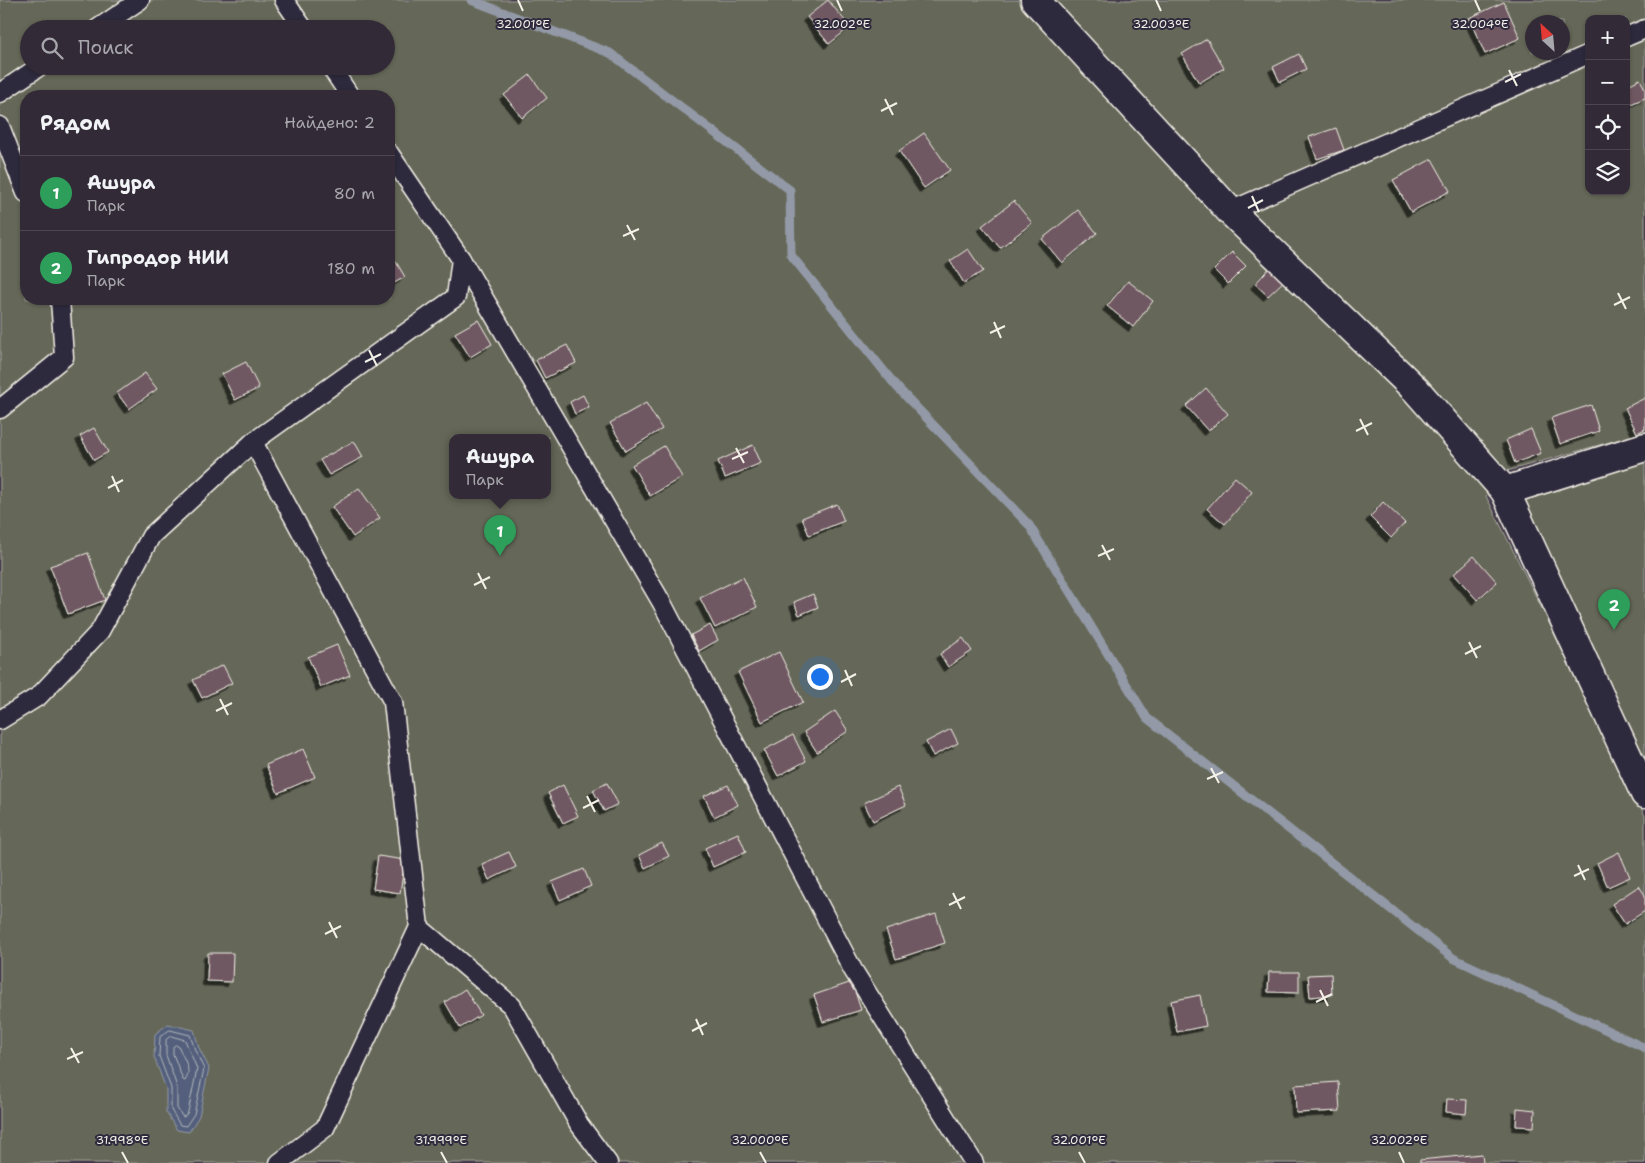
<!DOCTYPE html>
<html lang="ru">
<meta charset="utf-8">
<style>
:root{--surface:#322a36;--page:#3a323e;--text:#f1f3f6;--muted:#a8a7ad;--line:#4d4651;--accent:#ff9aa2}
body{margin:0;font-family:"Shantell Sans",sans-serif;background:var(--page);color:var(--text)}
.controls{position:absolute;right:15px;top:15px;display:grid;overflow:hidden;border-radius:10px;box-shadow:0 1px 4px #0004}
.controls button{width:45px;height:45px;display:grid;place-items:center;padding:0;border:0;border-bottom:1px solid var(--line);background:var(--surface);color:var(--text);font:25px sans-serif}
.compass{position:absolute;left:1525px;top:15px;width:45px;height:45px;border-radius:50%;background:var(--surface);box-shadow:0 1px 4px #0004;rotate:334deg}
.you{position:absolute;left:819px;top:676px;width:18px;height:18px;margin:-12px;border:4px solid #fff;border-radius:50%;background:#1a73e8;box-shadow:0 0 0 8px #1a73e833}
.badge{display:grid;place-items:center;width:32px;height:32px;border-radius:50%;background:var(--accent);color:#fff;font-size:16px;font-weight:700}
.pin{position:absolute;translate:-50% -41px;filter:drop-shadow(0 1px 2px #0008)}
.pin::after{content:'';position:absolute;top:26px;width:18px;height:15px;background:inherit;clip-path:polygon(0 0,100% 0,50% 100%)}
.popup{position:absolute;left:449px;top:434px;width:102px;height:65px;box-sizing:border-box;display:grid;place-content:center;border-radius:10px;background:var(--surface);filter:drop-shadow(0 1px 4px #0005);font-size:16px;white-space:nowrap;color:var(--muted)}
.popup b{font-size:19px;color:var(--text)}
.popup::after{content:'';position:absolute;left:50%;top:100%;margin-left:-10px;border:10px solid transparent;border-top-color:var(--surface)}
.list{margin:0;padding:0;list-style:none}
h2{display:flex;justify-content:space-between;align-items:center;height:65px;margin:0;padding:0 20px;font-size:21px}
h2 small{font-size:16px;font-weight:400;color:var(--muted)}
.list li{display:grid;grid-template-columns:32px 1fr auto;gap:15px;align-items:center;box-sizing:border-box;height:75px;padding:0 20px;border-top:1px solid var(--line)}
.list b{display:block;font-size:19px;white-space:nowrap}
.list p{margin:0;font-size:16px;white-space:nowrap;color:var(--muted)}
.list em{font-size:16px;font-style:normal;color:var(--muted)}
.icon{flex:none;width:28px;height:28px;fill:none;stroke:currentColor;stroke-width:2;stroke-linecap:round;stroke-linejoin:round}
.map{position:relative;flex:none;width:1645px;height:1163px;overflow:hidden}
.search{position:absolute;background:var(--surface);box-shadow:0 1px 4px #0004;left:20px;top:20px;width:375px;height:55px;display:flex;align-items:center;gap:12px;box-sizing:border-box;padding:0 18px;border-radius:28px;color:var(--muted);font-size:19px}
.panel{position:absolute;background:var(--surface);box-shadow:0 1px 4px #0004;left:20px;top:90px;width:375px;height:215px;border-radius:20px}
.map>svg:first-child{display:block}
.green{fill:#656859;stroke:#acaca0;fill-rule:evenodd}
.water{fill:#525f7b;stroke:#9399a7}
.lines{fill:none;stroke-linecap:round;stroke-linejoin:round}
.shore{stroke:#b3b7bc;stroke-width:1}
.stream{stroke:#9399a7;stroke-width:9}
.building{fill:#705862;stroke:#f4f1e8;filter:url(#shadow)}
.lane-casing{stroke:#f4f1e8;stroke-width:21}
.street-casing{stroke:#f4f1e8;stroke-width:31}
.lane{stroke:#2f2a3d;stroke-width:18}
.street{stroke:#2f2a3d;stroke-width:28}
.ticks{fill:none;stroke:#f4f1e8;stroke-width:2}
.ticks-label{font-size:12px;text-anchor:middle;fill:#f4f1e8;stroke:#2f2a3d;stroke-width:4;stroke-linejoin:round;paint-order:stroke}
</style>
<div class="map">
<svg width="1645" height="1163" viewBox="0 0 1645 1163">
<defs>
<filter id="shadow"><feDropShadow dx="-4.5" dy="4.5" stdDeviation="0" flood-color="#0009"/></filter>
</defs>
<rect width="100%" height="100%" fill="#423848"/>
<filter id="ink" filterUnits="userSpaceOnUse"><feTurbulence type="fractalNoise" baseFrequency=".02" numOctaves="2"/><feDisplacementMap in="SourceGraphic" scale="10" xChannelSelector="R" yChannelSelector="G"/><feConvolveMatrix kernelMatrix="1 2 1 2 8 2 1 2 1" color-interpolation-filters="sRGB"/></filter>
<g filter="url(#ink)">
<!-- green -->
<g class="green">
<path d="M0,0H1645V432L1507,471L1486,496L1645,816V1163H0ZM1589,19H1626V191H1589ZM1532,22H1562V52H1532ZM29,29H386V66H29ZM26,96H389V299H26ZM452,437H548V495H452Z"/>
<polygon points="1645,461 1645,761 1520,500"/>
</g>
<!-- water -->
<polygon class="water" points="168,1024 194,1030 199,1048 209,1068 199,1116 189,1132 177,1130 166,1112 166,1089 154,1057 155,1034"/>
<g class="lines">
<!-- shore -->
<g class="shore">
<polygon points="170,1030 190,1035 195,1050 204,1069 194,1114 186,1126 180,1125 171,1110 171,1088 159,1056 160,1037"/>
<polygon points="171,1036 185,1040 197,1069 188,1112 184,1117 182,1116 177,1108 177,1087 166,1055 166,1040"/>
<path d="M176,1045L179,1047C183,1059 193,1069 185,1081L183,1080L173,1054V1047Z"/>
</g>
<!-- stream -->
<polyline class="stream" points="471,0 610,53 790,190 791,255 896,386 1029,525 1147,718 1453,958 1645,1048"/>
</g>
<!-- building -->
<g class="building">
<polygon points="828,0 850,27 829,44 807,17"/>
<polygon points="1504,2 1520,38 1485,54 1469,18"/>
<polygon points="1207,39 1224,68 1199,83 1182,54"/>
<polygon points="1299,54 1306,69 1280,82 1273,67"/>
<polygon points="530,75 547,98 522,118 504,95"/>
<polygon points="1640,79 1645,89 1645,98 1626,106 1626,86"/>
<polygon points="1336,128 1344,150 1317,159 1309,137"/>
<polygon points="924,133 950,170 924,188 899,151"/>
<polygon points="1432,159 1450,191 1411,212 1393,180"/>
<polygon points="1014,201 1032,223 1000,248 982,226"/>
<polygon points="1078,210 1097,233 1062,263 1042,239"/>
<polygon points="968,249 983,271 964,283 950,261"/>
<polygon points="389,250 405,277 389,286"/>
<polygon points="1232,252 1246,266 1228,284 1214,270"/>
<polygon points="1272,265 1286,279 1268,296 1255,284"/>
<polygon points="1128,281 1153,301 1133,327 1107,306"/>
<polygon points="478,320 492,344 470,357 455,333"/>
<polygon points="567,345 576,363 545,378 536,360"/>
<polygon points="246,362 259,388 235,400 222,374"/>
<polygon points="145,373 157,389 129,409 117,393"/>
<polygon points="1206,388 1228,414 1208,431 1186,406"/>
<polygon points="583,395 589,407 575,414 570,402"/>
<polygon points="1645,398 1645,429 1637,433 1625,408"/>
<polygon points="646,403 662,429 626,451 610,423"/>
<polygon points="1591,405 1599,431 1560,444 1551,418"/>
<polygon points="94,428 108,452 94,460 80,436"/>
<polygon points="1531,429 1541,453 1515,463 1506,440"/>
<polygon points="354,441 363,457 329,475 320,460"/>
<polygon points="753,445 761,463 725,478 718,461"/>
<polygon points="664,446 682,477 650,496 632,465"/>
<polygon points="1235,477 1252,492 1225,524 1207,509"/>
<polygon points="359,488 380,518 353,537 332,507"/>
<polygon points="1383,502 1405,523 1391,538 1370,517"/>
<polygon points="837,504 844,521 809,535 802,518"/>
<polygon points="88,553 105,600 68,614 50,566"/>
<polygon points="1474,556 1497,582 1477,600 1454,574"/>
<polygon points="743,577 757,607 715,628 700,598"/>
<polygon points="813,594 818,607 799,615 794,602"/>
<polygon points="710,625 718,640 699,651 691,635"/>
<polygon points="963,638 972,651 948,667 940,654"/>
<polygon points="337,645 350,675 321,687 308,657"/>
<polygon points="779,652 803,702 762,722 738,672"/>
<polygon points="223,665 232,683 202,698 193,680"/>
<polygon points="835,711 848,731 817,752 804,732"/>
<polygon points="951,729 958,743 933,756 926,742"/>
<polygon points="793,735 806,761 778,776 764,750"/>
<polygon points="303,749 315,777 278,793 266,765"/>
<polygon points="607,783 618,804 604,811 593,790"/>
<polygon points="563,785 578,816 563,823 548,793"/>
<polygon points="728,785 738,805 714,817 704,796"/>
<polygon points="898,787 906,805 873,821 864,803"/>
<polygon points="738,833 746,852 713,867 705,848"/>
<polygon points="662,843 669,856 645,868 639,855"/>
<polygon points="509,852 516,867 489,880 482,864"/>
<polygon points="1619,852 1630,877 1608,887 1597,863"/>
<polygon points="378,856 405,860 400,893 373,889"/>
<polygon points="584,869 591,886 560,900 552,882"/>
<polygon points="1639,886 1645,895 1645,911 1625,924 1612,904"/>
<polygon points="936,914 945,943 896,959 886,930"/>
<polygon points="208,953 233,953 232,982 207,981"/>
<polygon points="1269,972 1299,972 1299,993 1268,992"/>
<polygon points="1331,974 1332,995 1310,997 1308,975"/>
<polygon points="852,982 861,1010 823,1022 814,995"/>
<polygon points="465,989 481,1015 460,1028 445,1002"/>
<polygon points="1200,995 1206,1026 1177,1032 1171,1001"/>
<polygon points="1338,1082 1340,1111 1296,1113 1295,1085"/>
<polygon points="1447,1099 1467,1100 1466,1114 1446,1112"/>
<polygon points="1517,1108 1535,1110 1534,1127 1516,1126"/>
<polygon points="1482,1154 1483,1163 1420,1163 1420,1160"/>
</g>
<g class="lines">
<defs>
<g id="lane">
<polyline points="284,0 304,29"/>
<polyline points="97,29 140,0"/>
<polyline points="1626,37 1645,29"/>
<polyline points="330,66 350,96"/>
<polyline points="0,93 40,66"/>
<polyline points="0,126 26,193"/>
<polyline points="389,153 461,259 662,603 853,970 974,1163"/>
<polyline points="1230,211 1589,54"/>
<polyline points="0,409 64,357 60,299"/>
<polyline points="253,442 456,297 461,259"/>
<polyline points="0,720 39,696 100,631 151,536 253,442 393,702 419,927"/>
<polyline points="279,1163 325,1128 419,927 512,1006 579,1124 608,1163"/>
</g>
<g id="street">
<polyline points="1035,0 1230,211 1416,390 1505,491 1645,794"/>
<polyline points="1505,491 1645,447"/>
</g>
</defs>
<!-- lane casing -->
<use href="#lane" class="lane-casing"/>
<!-- street casing -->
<use href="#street" class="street-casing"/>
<!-- lane -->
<use href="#lane" class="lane"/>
<!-- street -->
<use href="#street" class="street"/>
</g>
</g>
<!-- ticks -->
<path class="ticks" d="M518,0L523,11M837,0L842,11M1156,0L1161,11M1475,0L1480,11M1509,70L1517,86M1505,82L1521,74M885,99L893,115M881,111L897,103M1252,196L1259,212M1248,208L1263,200M627,225L635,240M623,236L639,229M1618,293L1626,309M1614,305L1630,297M994,322L1001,338M990,333L1005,326M369,350L377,366M365,362L381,354M1360,419L1368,435M1356,431L1372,423M736,448L744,463M732,459L748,452M112,476L119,492M108,488L123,480M1102,545L1110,560M1098,556L1114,549M478,573L486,589M474,585L490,577M1469,642L1477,658M1465,654L1481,646M845,670L852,686M841,682L856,674M220,699L228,715M216,711L232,703M1211,768L1219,783M1207,779L1223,772M587,796L595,812M583,808L599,800M1578,865L1585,880M1574,876L1589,869M953,893L961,909M949,905L965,897M329,922L337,938M325,934L341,926M1320,990L1328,1006M1316,1002L1332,994M696,1019L703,1035M692,1031L707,1023M71,1048L79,1063M67,1059L83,1052M122,1152L128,1163M441,1152L447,1163M760,1152L766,1163M1079,1152L1085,1163M1399,1152L1404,1163"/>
<g class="ticks-label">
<text x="1161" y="28">32.003°E</text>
<text x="523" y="28">32.001°E</text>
<text x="842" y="28">32.002°E</text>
<text x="1480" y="28">32.004°E</text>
<text x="122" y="1144">31.998°E</text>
<text x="441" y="1144">31.999°E</text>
<text x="760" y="1144">32.000°E</text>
<text x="1079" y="1144">32.001°E</text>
<text x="1399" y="1144">32.002°E</text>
</g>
</svg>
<div class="controls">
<button>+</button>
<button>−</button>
<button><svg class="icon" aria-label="locate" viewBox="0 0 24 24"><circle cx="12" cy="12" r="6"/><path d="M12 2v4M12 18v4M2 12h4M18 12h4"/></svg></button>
<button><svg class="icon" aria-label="layers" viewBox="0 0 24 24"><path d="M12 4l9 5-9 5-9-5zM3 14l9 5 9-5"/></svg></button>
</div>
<svg class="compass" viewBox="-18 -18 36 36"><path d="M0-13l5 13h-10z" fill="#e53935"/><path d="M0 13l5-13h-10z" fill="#a8a7ad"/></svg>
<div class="you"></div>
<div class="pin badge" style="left:500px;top:556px;background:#2e9e5b">1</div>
<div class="popup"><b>Ашура</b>Парк</div>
<div class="pin badge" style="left:1614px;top:630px;background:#2e9e5b">2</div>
<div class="search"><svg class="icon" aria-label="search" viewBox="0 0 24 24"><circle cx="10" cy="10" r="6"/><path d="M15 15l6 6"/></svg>Поиск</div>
<section class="panel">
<h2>Рядом<small>Найдено: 2</small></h2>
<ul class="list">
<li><span class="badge" style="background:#2e9e5b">1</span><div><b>Ашура</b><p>Парк</p></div><em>80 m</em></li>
<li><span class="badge" style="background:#2e9e5b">2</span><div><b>Гипродор НИИ</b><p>Парк</p></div><em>180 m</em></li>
</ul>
</section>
</div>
